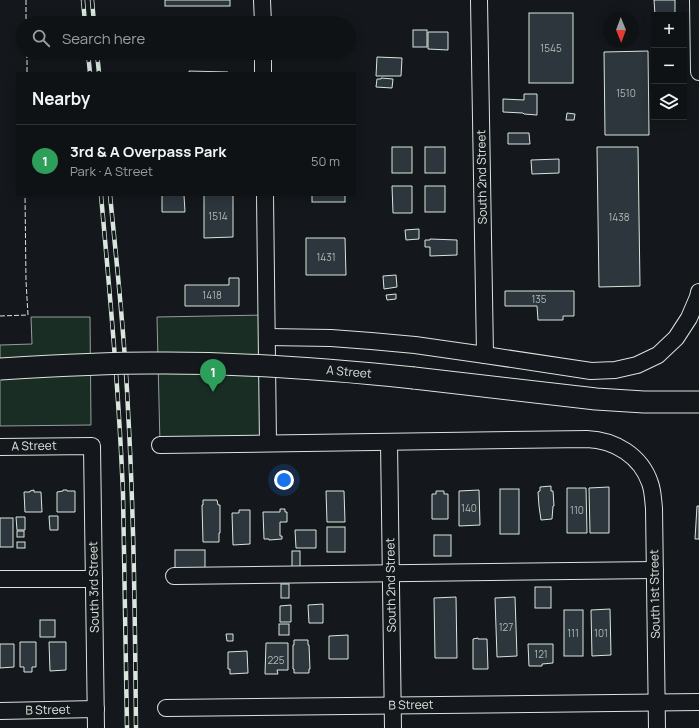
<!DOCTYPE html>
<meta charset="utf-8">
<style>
:root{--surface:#0f1215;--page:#1d2022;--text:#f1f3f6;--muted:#9b9ea0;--line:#2f3234;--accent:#1a73e8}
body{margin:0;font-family:Manrope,sans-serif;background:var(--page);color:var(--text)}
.controls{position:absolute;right:12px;top:12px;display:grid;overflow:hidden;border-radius:0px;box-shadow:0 2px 10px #0003}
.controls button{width:36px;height:36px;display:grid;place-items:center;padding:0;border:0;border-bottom:1px solid var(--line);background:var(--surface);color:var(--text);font:20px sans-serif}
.compass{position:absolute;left:603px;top:12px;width:36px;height:36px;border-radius:50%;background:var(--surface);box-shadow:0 2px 10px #0003;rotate:179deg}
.you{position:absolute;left:284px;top:480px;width:14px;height:14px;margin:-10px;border:3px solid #fff;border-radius:50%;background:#1a73e8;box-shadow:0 0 0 6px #1a73e833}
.badge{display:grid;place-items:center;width:26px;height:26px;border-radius:50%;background:var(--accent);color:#fff;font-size:13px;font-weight:700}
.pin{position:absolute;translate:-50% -33px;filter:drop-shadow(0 1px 2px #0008)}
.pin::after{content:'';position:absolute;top:21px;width:14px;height:12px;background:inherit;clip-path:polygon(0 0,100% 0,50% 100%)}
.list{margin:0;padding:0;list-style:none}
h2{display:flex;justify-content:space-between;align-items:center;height:52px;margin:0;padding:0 16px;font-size:17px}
h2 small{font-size:13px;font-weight:400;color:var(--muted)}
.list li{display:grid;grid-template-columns:26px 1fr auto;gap:12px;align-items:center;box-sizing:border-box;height:72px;padding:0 16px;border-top:1px solid var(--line)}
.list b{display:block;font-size:15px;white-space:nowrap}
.list p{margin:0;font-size:13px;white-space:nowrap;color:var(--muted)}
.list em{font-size:13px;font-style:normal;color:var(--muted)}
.icon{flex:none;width:22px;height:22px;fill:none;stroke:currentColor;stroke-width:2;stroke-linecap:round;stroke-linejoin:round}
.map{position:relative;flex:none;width:699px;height:728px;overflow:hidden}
.search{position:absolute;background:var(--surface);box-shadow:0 2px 10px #0003;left:16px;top:16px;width:340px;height:44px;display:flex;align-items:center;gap:10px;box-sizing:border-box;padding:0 14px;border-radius:22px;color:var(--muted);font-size:15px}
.panel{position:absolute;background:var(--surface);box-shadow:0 2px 10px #0003;left:16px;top:72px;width:340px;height:124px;border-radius:0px}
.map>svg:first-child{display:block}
.park{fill:#1a2d24;stroke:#939e99}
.building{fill:#2c363c;stroke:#d8e6dc}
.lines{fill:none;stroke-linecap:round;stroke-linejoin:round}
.minor-casing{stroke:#d8e6dc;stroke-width:18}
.major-casing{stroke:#d8e6dc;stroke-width:23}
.minor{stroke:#14181c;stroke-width:16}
.major{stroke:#14181c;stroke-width:21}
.rail-casing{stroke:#d8e6dc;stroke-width:4.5}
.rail{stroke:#14181c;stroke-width:3;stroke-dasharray:9;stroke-linecap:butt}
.major-bridge-casing{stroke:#d8e6dc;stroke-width:23;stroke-linecap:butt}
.major-bridge{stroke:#14181c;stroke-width:21}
.fence{stroke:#d8e6dc;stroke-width:1;stroke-dasharray:5 2;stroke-linecap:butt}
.labels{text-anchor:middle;stroke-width:3;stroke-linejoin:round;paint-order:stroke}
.number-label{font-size:10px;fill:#adbab4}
.street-label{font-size:12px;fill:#d8e6dc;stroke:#14181c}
</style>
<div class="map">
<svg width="699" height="728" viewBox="0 0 699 728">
<rect width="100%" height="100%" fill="#14181c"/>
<!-- park -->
<g class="park">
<polygon points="266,315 268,443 160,445 157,317"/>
<polygon points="31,317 90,317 91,425 0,426 0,345 32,344"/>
</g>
<!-- building -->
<g class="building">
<rect x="165" y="0" width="65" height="6"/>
<polygon points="654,0 675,0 675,15 655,15"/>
<rect x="529" y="13" width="44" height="70"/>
<rect x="413" y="30" width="14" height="17"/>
<polygon points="428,32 448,32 448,50 428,49"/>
<polygon points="648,51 649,135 605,135 604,52"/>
<polygon points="377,57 402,58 401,76 376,76"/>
<polygon points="189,71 228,72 228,73 189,73"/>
<polygon points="381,78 393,79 392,88 376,87 377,79 381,79"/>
<polygon points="524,94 537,94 537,115 524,114 523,113 503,112 503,99 524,100"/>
<polygon points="567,113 575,114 574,120 566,120"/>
<polygon points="508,133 529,133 530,144 508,144"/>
<rect x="392" y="147" width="20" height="26"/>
<rect x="425" y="147" width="20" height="26"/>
<polygon points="597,147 638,147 640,286 599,287"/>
<polygon points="559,159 559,173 532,174 531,160"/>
<polygon points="392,186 412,186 412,213 393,213"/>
<rect x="425" y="186" width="20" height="26"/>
<polygon points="162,195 184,195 185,212 162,212"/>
<polygon points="204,195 233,195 233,237 204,238"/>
<rect x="312" y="195" width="33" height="7"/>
<polygon points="419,229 419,239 406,240 405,230"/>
<polygon points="306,238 345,238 346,275 306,275"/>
<polygon points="430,239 457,240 457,255 430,256 430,247 425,247 425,240 430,240"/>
<polygon points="396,275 397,287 384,289 383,276"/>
<polygon points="229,278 239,278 239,306 185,306 185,285 229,285"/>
<polygon points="505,291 574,291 574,316 563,316 563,320 538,320 537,306 505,306"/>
<polygon points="396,294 396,299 387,300 386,295"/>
<polygon points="551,486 551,491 553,491 554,506 553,506 552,519 541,520 539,506 538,492 540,491 540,487"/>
<polygon points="609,487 609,533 590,533 589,488"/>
<polygon points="567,488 586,488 587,533 567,533"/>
<rect x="500" y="489" width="19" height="45"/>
<polygon points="34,490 34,492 41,492 42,512 25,512 24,492 30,492 30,491"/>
<polygon points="63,490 67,490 67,491 75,491 75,512 57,512 57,492 63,491"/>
<polygon points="479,490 480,525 459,526 459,491"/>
<polygon points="326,491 344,491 345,522 327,522"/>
<polygon points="436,491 444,491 444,494 448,494 448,519 432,519 432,494 436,494"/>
<polygon points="203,500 217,500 218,505 220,505 220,533 219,533 219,542 203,542 202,505 203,505"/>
<polygon points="697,506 699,506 699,539 695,539"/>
<polygon points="280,509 285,509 285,512 287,512 287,522 280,522 280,536 282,536 282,539 269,540 269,539 264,539 263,512 280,512"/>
<polygon points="239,510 250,510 250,544 233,545 232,513 239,513"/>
<polygon points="49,516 58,516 58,530 50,530"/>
<polygon points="16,517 25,517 25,530 17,530"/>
<rect x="0" y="518" width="13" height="29"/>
<rect x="327" y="527" width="18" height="25"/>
<polygon points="295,530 316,530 316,548 296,548"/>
<rect x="17" y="531" width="7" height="6"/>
<rect x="434" y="535" width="17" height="21"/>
<rect x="17" y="542" width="8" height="6"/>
<rect x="175" y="550" width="30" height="18"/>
<rect x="292" y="551" width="8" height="17"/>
<rect x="281" y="584" width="8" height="14"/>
<rect x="535" y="587" width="16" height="21"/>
<polygon points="456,597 457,658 435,658 434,598"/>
<polygon points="515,597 517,656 497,657 495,598"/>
<polygon points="323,604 323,623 309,623 308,605"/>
<polygon points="291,605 291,622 280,622 280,606"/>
<polygon points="610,609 611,655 592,656 591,610"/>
<rect x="564" y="610" width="19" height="46"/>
<rect x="40" y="620" width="15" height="17"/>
<rect x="279" y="624" width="10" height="11"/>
<polygon points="226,634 233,634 233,641 227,641"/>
<polygon points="348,635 348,659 329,659 329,636"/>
<polygon points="478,638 478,639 487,639 488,669 473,669 473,639"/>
<polygon points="294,640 308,640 308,645 309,645 310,669 309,669 309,673 294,673 294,669 293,669 293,645 294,645"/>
<polygon points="20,642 36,642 36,667 32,667 32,672 24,672 24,667 20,667"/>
<polygon points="49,642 66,642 66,670 50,671"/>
<polygon points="266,643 288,643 288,670 277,670 278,674 265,674"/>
<polygon points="0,644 14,644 14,667 0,668"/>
<polygon points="528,644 553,644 553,663 542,664 542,666 529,666"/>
<polygon points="247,651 248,673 230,674 230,669 228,669 228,652"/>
</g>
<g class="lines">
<defs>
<g id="minor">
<polyline points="262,0 263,23"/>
<polyline points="479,0 485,355"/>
<polyline points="698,0 699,72"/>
<polyline points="263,53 263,73"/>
<polyline points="265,195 268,443"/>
<polyline points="267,337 331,338 371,341 415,345 485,355 591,371 615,370 637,365 658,355 676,338 689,318 698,297 699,292"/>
<polyline points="389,442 393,728"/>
<path d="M160,445L587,439C615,440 641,456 650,483C653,491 653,500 654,508L657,728"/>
<polyline points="0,447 92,446 96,728"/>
<polyline points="174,576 655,570"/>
<polyline points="0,579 94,579"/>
<polyline points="166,708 699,702"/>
<polyline points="0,711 96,709"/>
</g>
<polyline id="major" points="414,378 596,399 644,402 699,402"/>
</defs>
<!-- minor casing -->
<use href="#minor" class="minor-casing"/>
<!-- major casing -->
<use href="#major" class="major-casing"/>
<!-- minor -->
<use href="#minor" class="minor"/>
<!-- major -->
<use href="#major" class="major"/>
<defs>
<g id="rail">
<polyline points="83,0 85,23"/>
<polyline points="92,0 94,23"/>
<polyline points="88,53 90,73"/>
<polyline points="97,53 99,73"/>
<path d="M101,195C110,295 119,394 123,494C125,572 126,650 127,728"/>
<path d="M110,195C117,266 125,338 128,410C134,516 135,622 136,728"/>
</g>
</defs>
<!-- rail casing -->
<use href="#rail" class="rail-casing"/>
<!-- rail -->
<use href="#rail" class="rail"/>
<defs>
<path id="major-bridge" d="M0,369C50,366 101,363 151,363C239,362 327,369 414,378"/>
</defs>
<!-- major-bridge casing -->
<use href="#major-bridge" class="major-bridge-casing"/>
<!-- major-bridge -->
<use href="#major-bridge" class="major-bridge"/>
<!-- fence -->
<g class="fence">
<polyline points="26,0 26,23"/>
<polyline points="305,23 305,18 330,18 330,23"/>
<polyline points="27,53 27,73"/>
<polyline points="0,316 28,315 26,281 25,195"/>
</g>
</g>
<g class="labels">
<!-- number labels -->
<g class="number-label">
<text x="551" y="52">1545</text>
<text x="626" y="97">1510</text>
<text x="218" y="220">1514</text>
<text x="619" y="221">1438</text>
<text x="326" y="261">1431</text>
<text x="212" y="299">1418</text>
<text x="539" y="303">135</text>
<text x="469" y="512">140</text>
<text x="577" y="514">110</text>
<text x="506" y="631">127</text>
<text x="573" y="637">111</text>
<text x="601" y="637">101</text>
<text x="541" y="658">121</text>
<text x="276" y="664">225</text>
</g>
<!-- street labels -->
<g class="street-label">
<text transform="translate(482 177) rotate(-91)" y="4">South 2nd Street</text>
<text transform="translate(349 372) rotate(5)" y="4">A Street</text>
<text transform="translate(34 446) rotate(-1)" y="4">A Street</text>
<text transform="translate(391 585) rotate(-91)" y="4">South 2nd Street</text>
<text transform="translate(94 587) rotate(-91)" y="4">South 3rd Street</text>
<text transform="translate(655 594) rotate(-91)" y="4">South 1st Street</text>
<text transform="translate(411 705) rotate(-1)" y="4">B Street</text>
<text transform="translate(48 710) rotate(-1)" y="4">B Street</text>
</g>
</g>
</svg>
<div class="controls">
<button>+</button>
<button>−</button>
<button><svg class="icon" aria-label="layers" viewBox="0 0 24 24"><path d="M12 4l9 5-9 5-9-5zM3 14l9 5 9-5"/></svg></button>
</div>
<svg class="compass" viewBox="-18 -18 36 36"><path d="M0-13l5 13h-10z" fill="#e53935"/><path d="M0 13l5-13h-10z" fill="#9b9ea0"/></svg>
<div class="you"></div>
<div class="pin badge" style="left:213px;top:392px;background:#2e9e5b">1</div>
<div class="search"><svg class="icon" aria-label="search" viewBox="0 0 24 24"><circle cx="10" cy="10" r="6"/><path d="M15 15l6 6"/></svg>Search here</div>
<section class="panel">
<h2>Nearby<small></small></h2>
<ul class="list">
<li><span class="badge" style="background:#2e9e5b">1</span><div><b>3rd &amp; A Overpass Park</b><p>Park · A Street</p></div><em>50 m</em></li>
</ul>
</section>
</div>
